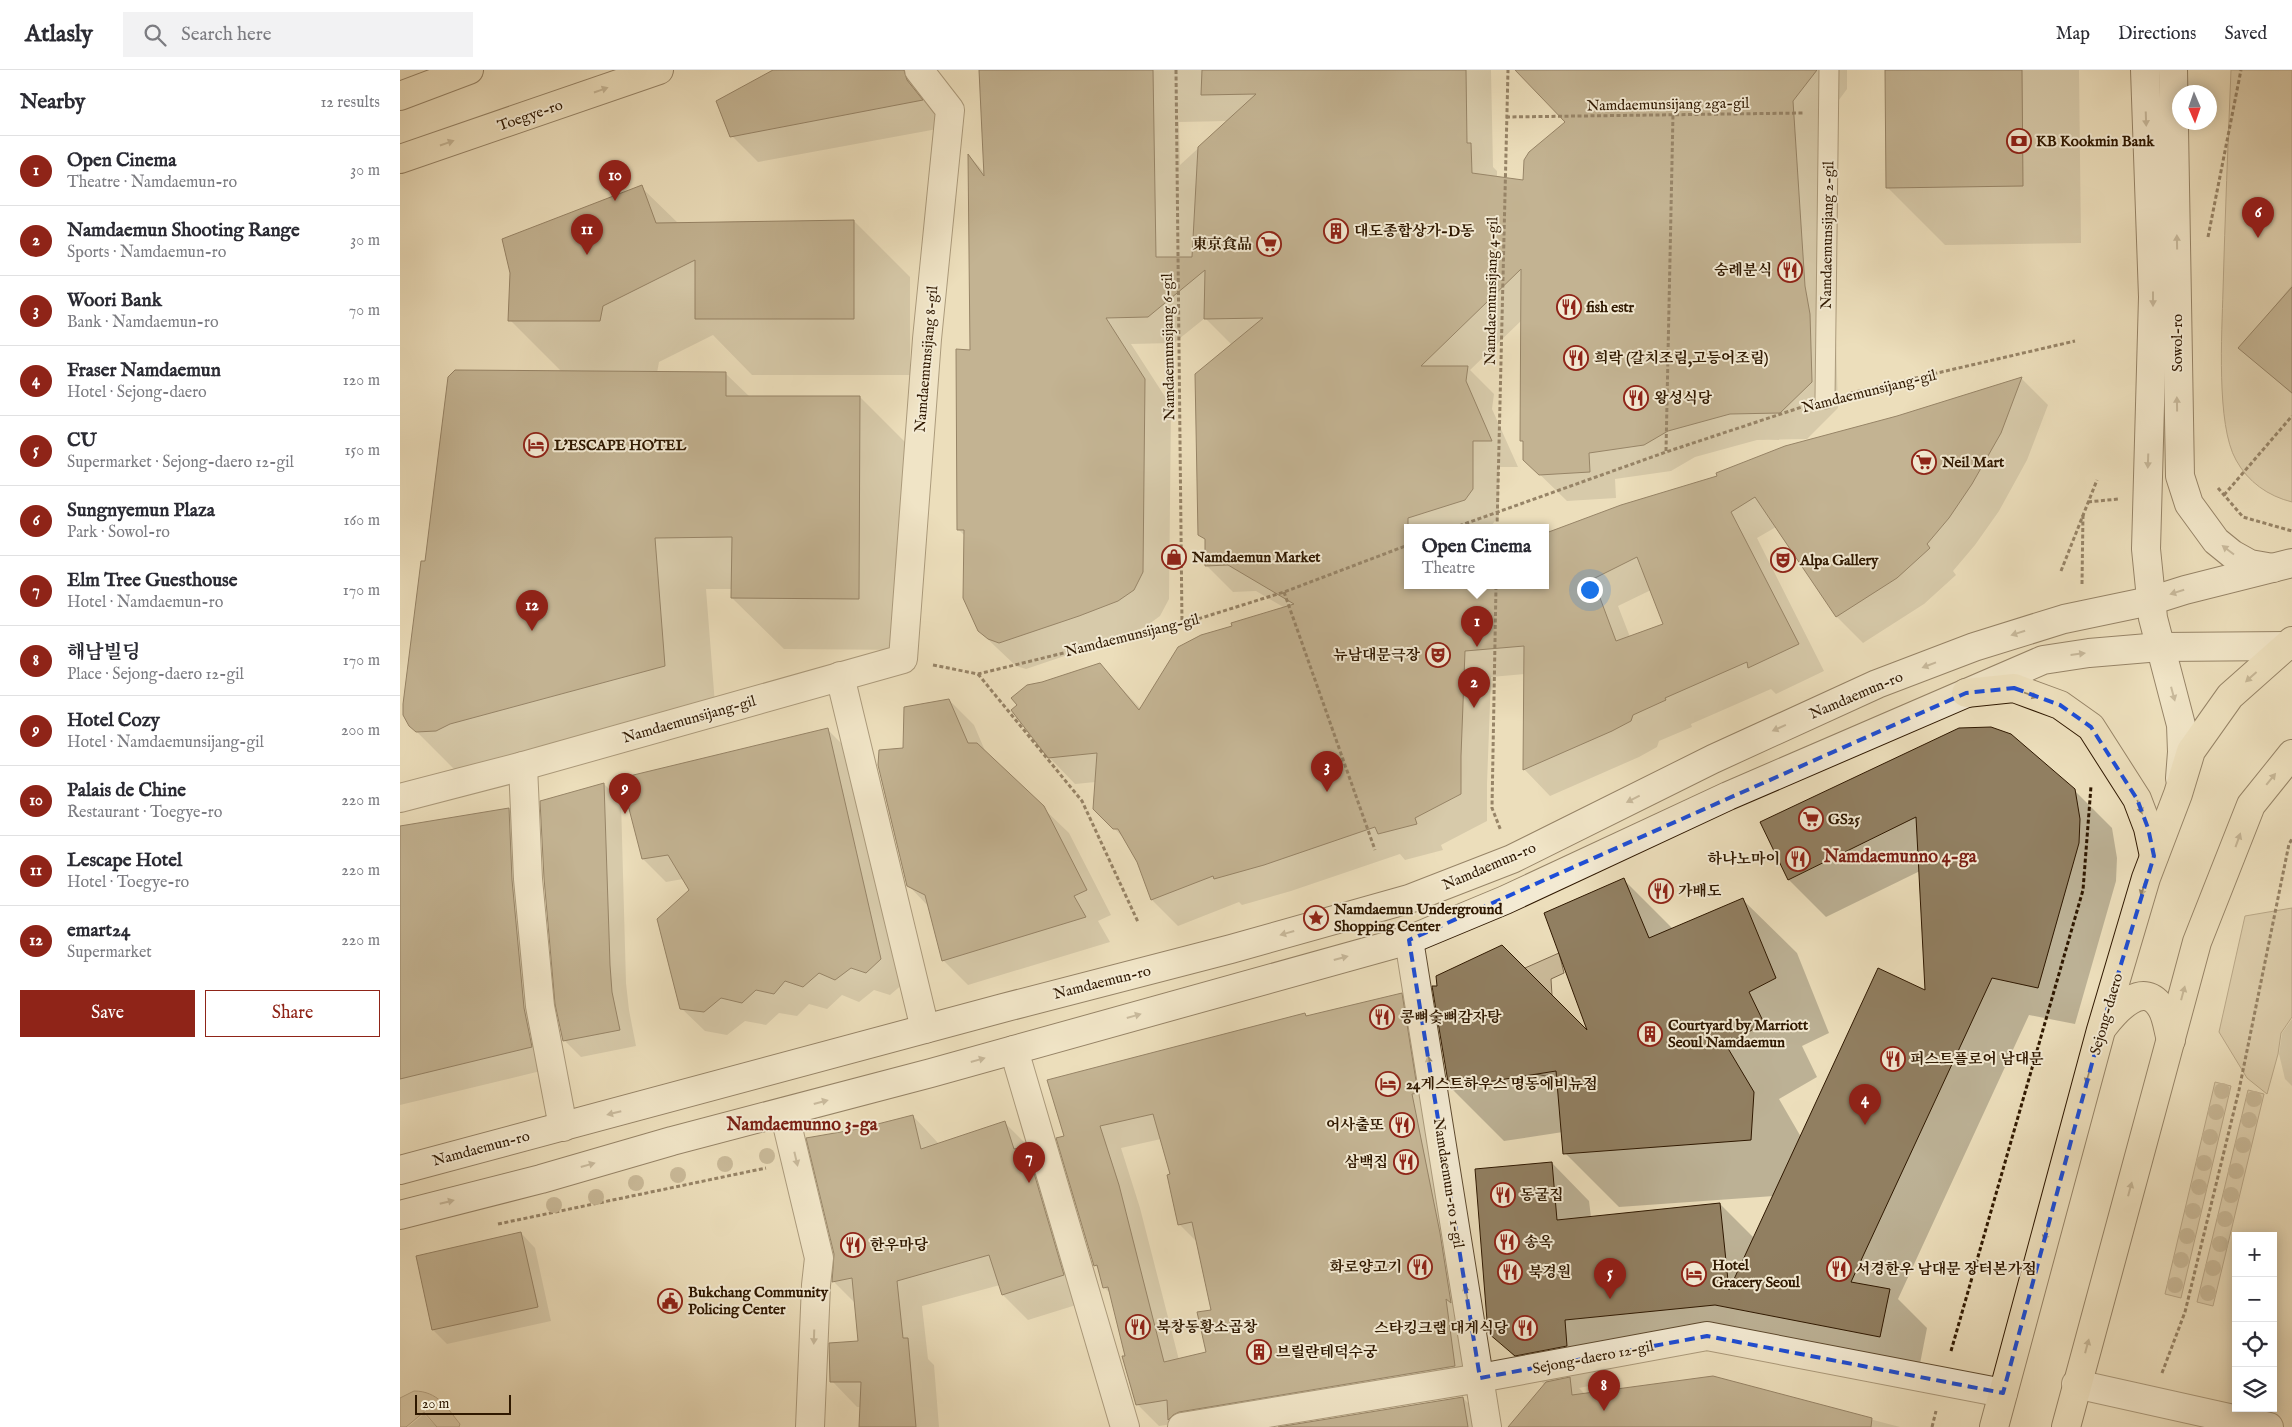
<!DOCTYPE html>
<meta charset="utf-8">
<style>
:root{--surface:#fff;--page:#f2f2f3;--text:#2b2b33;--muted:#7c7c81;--line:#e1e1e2;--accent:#8f2418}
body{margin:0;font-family:"IM FELL English","Noto Serif KR",serif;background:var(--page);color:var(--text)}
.controls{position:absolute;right:15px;bottom:15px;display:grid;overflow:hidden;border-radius:0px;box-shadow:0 2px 12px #0003}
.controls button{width:45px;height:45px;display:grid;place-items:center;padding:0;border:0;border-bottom:1px solid var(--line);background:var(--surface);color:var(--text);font:25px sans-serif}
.compass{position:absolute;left:1772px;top:15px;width:45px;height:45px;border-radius:50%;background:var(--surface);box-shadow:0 2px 12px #0003;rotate:178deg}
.scale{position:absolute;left:15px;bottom:12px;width:96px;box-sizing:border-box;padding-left:5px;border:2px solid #2f1800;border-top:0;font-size:14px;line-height:18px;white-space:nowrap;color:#2f1800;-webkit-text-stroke:4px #f3ead3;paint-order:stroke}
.you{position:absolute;left:1189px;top:519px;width:18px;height:18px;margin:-12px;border:4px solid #fff;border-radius:50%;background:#1a73e8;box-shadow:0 0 0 8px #1a73e833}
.badge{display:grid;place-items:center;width:32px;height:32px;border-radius:50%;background:var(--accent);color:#fff;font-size:16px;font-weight:700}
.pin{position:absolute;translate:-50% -41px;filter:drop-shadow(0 1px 2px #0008)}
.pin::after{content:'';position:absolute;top:26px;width:18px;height:15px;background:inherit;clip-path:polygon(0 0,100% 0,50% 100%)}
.popup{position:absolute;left:1004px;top:454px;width:145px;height:65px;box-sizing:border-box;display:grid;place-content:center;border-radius:0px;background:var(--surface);filter:drop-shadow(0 1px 4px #0005);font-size:16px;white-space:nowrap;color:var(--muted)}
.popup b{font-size:19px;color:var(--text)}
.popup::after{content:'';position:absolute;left:50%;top:100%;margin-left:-10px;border:10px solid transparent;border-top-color:var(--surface)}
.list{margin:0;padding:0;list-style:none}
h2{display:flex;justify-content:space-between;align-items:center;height:65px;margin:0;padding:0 20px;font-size:21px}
h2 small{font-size:16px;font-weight:400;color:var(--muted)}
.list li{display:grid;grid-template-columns:32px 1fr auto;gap:15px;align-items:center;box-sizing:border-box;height:70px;padding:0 20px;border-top:1px solid var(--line)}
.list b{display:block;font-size:19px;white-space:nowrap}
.list p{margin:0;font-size:16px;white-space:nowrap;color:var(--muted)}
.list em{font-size:16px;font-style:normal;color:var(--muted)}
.actions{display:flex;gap:10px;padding:15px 20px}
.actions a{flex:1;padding:11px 0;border:1px solid var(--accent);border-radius:0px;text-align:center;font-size:18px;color:var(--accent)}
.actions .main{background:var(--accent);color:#fff}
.icon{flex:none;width:28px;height:28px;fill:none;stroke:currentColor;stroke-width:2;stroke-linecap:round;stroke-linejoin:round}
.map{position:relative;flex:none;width:1892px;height:1357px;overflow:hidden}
header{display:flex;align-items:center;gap:30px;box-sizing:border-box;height:70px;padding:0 25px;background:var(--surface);border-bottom:1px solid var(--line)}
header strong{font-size:24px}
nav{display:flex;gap:28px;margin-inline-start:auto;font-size:18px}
.search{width:350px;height:45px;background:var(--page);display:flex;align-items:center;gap:12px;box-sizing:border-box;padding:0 18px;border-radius:0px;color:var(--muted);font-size:19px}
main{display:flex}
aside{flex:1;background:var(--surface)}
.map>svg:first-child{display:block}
.green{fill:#ccbc9b;stroke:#7e6a4e}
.shadow{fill:#0003;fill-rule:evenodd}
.building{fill:#917f61;stroke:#2f1800;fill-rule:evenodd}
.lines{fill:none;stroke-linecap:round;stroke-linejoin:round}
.service-casing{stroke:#5e4a2f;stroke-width:21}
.pedestrian-casing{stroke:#5e4a2f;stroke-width:30}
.minor-casing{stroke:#5e4a2f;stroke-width:30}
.secondary-casing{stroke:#2f1800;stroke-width:30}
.primary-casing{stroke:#2f1800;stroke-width:30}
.path{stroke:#2f1800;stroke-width:3;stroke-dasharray:4 2.5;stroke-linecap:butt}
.service{stroke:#f3ead3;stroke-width:19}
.pedestrian{stroke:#f3ead3;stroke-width:28}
.minor{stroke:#f3ead3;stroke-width:28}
.secondary{stroke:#f3ead3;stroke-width:28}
.primary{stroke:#ecdebb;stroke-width:28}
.tree{fill:#9e8c6d}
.oneway{fill:#978567}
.oneway2{fill:#9b8c74}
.marked{fill:none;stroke:#1d4ed8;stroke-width:4;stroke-dasharray:10 6;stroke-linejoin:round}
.labels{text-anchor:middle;stroke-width:4;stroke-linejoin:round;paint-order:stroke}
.street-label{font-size:15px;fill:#2f1800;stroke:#f3ead3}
.poi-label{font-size:15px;font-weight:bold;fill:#2f1800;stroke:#f3ead3;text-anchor:start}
.quarter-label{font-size:18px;font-weight:bold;fill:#7a1f14;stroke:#f3ead3}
</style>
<header>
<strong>Atlasly</strong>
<div class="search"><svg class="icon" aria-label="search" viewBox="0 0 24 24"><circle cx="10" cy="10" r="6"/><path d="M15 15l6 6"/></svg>Search here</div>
<nav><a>Map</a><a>Directions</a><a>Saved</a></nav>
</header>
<main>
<aside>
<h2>Nearby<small>12 results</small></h2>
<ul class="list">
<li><span class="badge">1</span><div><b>Open Cinema</b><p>Theatre · Namdaemun-ro</p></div><em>30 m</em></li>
<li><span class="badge">2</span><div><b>Namdaemun Shooting Range</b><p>Sports · Namdaemun-ro</p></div><em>30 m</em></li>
<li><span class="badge">3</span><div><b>Woori Bank</b><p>Bank · Namdaemun-ro</p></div><em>70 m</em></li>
<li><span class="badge">4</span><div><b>Fraser Namdaemun</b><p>Hotel · Sejong-daero</p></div><em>120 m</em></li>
<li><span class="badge">5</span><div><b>CU</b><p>Supermarket · Sejong-daero 12-gil</p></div><em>150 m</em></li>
<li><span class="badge">6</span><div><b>Sungnyemun Plaza</b><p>Park · Sowol-ro</p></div><em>160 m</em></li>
<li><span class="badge">7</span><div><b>Elm Tree Guesthouse</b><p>Hotel · Namdaemun-ro</p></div><em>170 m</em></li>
<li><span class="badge">8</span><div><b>해남빌딩</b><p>Place · Sejong-daero 12-gil</p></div><em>170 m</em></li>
<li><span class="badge">9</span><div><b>Hotel Cozy</b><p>Hotel · Namdaemunsijang-gil</p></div><em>200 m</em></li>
<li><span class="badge">10</span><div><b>Palais de Chine</b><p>Restaurant · Toegye-ro</p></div><em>220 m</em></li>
<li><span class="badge">11</span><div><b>Lescape Hotel</b><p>Hotel · Toegye-ro</p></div><em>220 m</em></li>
<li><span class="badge">12</span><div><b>emart24</b><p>Supermarket</p></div><em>220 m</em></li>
</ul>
<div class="actions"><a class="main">Save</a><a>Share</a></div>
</aside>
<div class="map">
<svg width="1892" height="1357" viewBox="0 0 1892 1357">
<rect width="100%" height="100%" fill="#ecdebb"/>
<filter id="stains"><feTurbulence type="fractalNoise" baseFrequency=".004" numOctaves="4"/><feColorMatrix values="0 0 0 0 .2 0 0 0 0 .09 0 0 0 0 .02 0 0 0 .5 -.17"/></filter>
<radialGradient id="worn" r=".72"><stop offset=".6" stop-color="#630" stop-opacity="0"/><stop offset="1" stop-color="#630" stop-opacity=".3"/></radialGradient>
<!-- green -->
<g class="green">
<path d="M1831,0H1892V432C1868,426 1848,412 1836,390C1816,355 1822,262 1823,221C1825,147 1828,74 1831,0Z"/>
<polygon points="1892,838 1892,947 1881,963 1878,984 1867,1024 1847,1008 1819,962 1845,846"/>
<polygon points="1159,883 1164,903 1151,909 1157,1008 1135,1004 1125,898"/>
<polygon points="1815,1012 1831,1016 1781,1228 1765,1224"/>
<polygon points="1848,1020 1864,1024 1813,1236 1797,1232"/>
<path d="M14,1321C38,1321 47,1338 60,1354L59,1357H37L24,1342L6,1357H0V1328Z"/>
</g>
<!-- shadow -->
<g class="shadow">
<polygon points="376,0 513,0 548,57 358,92 332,66"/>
<path d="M580,0H1091L1093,97L1097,101V108L1125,111L1167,52L1128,0H1447V19L1419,57L1431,243L1436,271L1438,338L1407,369L1357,370L1295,387L1271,401L1215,409L1216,428L1167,431L1124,389V373L1121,370L1122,250L1070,300L1094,324L1092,339L1118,397H1099V446L1091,456L1084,458H1008V516H1146V464L1221,436L1318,407L1497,347L1622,309L1648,335L1627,390L1599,441L1575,475L1553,501L1556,505L1524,534L1463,573L1437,547L1376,457L1357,468L1424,601L1376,624L1371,619L1291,654L1292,657L1259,671L1257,677L1239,687L1150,726L1124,699L1125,604L1091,607L1087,714V751L1041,775L1043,780L1005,790L1000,784L891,821L842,835L839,832L778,856L752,830L738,791L727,771L694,739L696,712L675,714L649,687L642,613L699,594L741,639L885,538L856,521L833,522L806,495L807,471L800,464L832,275L805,248L774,273L731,274L771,336L769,529L760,546L745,557L706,572L626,599L616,596L579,561L565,466L558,459L571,281L570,87L585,103ZM828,51L780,95L779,52ZM1251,520L1264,555L1230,567L1218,536Z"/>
<polygon points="1486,0 1679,0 1681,173 1545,175 1487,117"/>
<polygon points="241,117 279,154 454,151 510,207 510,305 352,305 313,265 259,292 257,303 325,303 350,327 460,327 512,379 511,580 384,579 332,528 333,519 306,519 316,647 62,707 10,655 26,492 162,302 110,250"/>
<polygon points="1892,215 1892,324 1840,278"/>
<polygon points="549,630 574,655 586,683 669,763 711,845 698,851 710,872 568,915 543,890 529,837 508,815 504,679"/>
<polygon points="428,660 451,683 504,913 490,925 474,920 459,932 442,925 427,939 409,934 397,946 379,943 366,955 345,951 327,965 305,961 281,938 290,820 283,809 266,812 243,789"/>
<polygon points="204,714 221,731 226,913 229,940 236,976 181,987 164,970 141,732"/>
<polygon points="1674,720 1712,758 1717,788 1716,811 1675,954 1629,945 1498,1229 1527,1258 1518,1304 1354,1272 1202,1287 1204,1313 1179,1318 1185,1324 1313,1308 1500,1357 1109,1357 1145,1315 1089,1263 1152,1093 1189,1131 1191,1147 1320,1134 1355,1169 1374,1126 1219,1137 1165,1083 1163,1062 1104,1071 1050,1017 1189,964 1224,810 1273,859 1343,830 1397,883 1429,963 1402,976 1417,1007 1379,1029 1401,1067 1526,922 1520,801 1426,847 1389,810 1362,753"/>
<polygon points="109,739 130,761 153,998 0,1035 0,758"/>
<path d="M1001,925L1023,946L1076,1318L880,1338L759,1356L737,1334L711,1224L704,1217L700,1200L695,1195L658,1069L904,944L907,947ZM761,1069L771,1105L779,1154L798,1173L812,1241L808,1283L779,1290L740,1138L721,1078Z"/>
<polygon points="1892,949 1892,1016 1885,1009 1879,984 1882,963"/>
<polygon points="513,1046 539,1074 605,1053 630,1078 689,1231 628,1250 603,1225 600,1215 522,1236 528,1289 534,1295 539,1357 460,1357 461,1337 457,1337 432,1311 459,1272 455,1233 433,1211 458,1060"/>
<polygon points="121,1163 135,1178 151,1251 47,1274 33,1260"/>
<polygon points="1063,1328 1089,1354 1089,1357 886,1357"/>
<polygon points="24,1344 37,1357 8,1357"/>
</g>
<!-- building -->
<g class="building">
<polygon points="373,0 504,0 507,10 523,30 330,67 316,31"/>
<path d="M579,0H753L756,187H792L798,77L856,24L801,25L802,0H1066L1067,73H1071L1072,103L1123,110L1124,90L1129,82L1165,52L1115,0H1417L1393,31L1405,216L1410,244L1412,312L1380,343L1330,344L1268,361L1244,375L1189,383L1190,402L1139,405L1123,390V371H1120L1121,199L1021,296H1068L1066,311L1092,371H1073V419L1065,430L1008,448V516H1146V463L1221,435L1317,406L1316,403L1385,376L1497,346L1622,307L1601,363L1572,414L1549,448L1527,474L1530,478L1497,508L1436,547L1355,427L1331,442L1399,574L1348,598L1347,592L1265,628L1266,630L1233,645L1231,651L1212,661L1123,700L1124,576L1065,581L1061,686V724L1015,748L1017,754L978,764L975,757L864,795L814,809L813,806L751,830L737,792L718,759H713L693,739L697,683L648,688L611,640L617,635L611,628L627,615L642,612L700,593L739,640L778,577L801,565L832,556L831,553L894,534L828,495L805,496V469L798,465L795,304L863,248L804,249L805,200L748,247L706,248L745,309L743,502L734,520L718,531L679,546L599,573L588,569L578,561L563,528L564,460H557L556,279L570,280L568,84L584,106ZM1237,487L1263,554L1216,571L1193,509Z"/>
<polygon points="1485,0 1622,0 1623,116 1486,118"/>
<polygon points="242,115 256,153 454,150 454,249 295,249 295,190 203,236 200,251 108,251 110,203 102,169"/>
<polygon points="1892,217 1892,323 1838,278"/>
<polygon points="55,300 326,302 326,326 460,326 459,529 331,528 332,467 255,468 265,596 50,654 36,661 16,662 9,656 3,645 3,634 21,491 25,491 48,307"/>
<polygon points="549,629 568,673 577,673 644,736 687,820 674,826 686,847 542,891 525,825 507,816 478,695 479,680 503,678 504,637"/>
<polygon points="1591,657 1611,664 1675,719 1680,749 1679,773 1638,918 1592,908 1451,1212 1490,1219 1480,1267 1315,1235 1165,1250 1167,1276 1115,1286 1088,1263 1075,1099 1152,1092 1157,1150 1320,1133 1329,1220 1478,898 1525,920 1516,747 1388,810 1360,752 1559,658"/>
<polygon points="428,658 481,889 466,903 451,898 435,910 419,903 403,917 385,911 374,924 356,920 342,933 321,928 304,942 280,939 257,849 289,820 268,785 242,789 221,708"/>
<polygon points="204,713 210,895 212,922 220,960 163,971 155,934 144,808 140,731"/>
<polygon points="109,738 112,810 124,938 132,977 0,1009 0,756"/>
<polygon points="1224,808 1249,868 1343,828 1376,908 1349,922 1364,953 1326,975 1354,1022 1351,1070 1163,1084 1156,1001 1049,1018 1032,916 1037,916 1036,906 1102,875 1187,960 1144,843"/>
<path d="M1002,923L1018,1023L1012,1024L1040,1163L1051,1233L1046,1229L1055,1296L779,1342L773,1345L768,1350L767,1330L736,1335L722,1286H725L708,1217L703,1218L697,1195L694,1196L656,1068L664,1066L647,1010L905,943L906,946ZM753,1044L770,1104L767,1105L778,1155L792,1152L811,1240L797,1242L806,1282L764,1292L719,1115L700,1056Z"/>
<polygon points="513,1045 521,1079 605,1051 614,1079 626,1076 664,1205 602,1225 589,1185 497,1211 503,1268 508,1268 516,1357 459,1357 461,1312 430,1312 429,1273 458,1271 452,1208 432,1212 434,1184 406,1068 458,1059"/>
<polygon points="121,1162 138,1237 32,1260 16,1186"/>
<polygon points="1313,1306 1472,1348 1471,1357 1108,1357 1146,1312 1170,1307 1172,1325"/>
<polygon points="1063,1327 1068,1357 878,1357"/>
</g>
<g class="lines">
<defs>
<polyline id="service" points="1425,329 1429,0"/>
<polyline id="pedestrian" points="123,696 128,809 140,936 163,1057"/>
<g id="minor">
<polyline points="440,606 525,959"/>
<polyline points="0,728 123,696 503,589 527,269 550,40 519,0"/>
<polyline points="1009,870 1087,1357"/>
<polyline points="614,980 725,1357"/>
<polyline points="384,1042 419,1188 416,1215 410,1357"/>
<polyline points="1676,1314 1869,1357"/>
<polyline points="782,1357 1080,1308 1307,1266 1603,1323"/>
</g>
<g id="secondary">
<polyline points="1745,0 1753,227 1746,479 1753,548 1781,655 1782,682 1780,708"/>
<polyline points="1773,0 1780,406 1789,434 1816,471 1832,484 1850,494 1873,498"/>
<polyline points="0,1100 603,938 831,879 1009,829 1112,789 1313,689 1477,614 1574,577 1664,549 1750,531 1785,520 1892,493"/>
<polyline points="0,1145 141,1109 272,1071 531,1003 1009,870 1105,830 1328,726 1643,590 1689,583 1760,577 1892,576"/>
</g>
<g id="primary">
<polyline points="0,26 69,0"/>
<polyline points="0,89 259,0"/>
<polyline points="1566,623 1614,618 1660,635 1691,657 1737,729 1748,758 1754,786"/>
<path d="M1703,957C1716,940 1744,908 1762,939C1767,948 1768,960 1771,970"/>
<polyline points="1594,1357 1701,960 1746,808 1778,724 1791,681 1830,626 1892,571"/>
<polyline points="1666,1357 1797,872 1851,735 1892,684"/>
</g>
</defs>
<!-- service casing -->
<use href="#service" class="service-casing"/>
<!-- pedestrian casing -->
<use href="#pedestrian" class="pedestrian-casing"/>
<!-- minor casing -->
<use href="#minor" class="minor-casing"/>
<!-- secondary casing -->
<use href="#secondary" class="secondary-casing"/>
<!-- primary casing -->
<use href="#primary" class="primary-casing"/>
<!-- path -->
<g class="path">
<polyline points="776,0 782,554"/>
<polyline points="1106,47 1403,43"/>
<polyline points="1808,167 1841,0"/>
<polyline points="1451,323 1675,271"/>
<polyline points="1266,381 1273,44"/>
<polyline points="1818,418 1843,447 1892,461"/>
<polyline points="1824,425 1892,346"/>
<polyline points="1688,432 1718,429"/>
<polyline points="1053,458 1266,382 1402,337"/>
<polyline points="1097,458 1108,0"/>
<polyline points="1661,501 1697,410"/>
<polyline points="1682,514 1683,444"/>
<polyline points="1096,516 1092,738 1101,761"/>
<polyline points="884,522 975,780"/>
<polyline points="533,595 578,604 782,554 884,522 1008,475"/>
<polyline points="578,604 682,731 738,852"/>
<polyline points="98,1154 366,1098"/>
<polyline points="1551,1281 1683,820 1691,716"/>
<polyline points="1762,1303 1785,1242 1839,1020 1889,774 1892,769"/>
<polyline points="1532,1357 1536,1341"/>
</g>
<!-- service -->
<use href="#service" class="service"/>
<!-- pedestrian -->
<use href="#pedestrian" class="pedestrian"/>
<!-- minor -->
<use href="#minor" class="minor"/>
<!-- secondary -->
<use href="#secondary" class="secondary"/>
<!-- primary -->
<use href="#primary" class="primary"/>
</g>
<!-- trees -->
<g class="tree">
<circle cx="1822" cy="1021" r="8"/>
<circle cx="1854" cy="1029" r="8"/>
<circle cx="1816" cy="1042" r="8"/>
<circle cx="1849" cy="1050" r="8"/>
<circle cx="1810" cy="1067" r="8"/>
<circle cx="1843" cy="1075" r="8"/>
<circle cx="367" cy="1086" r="8"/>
<circle cx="1804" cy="1093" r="8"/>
<circle cx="325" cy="1094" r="8"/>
<circle cx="1836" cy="1101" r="8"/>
<circle cx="278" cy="1105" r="8"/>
<circle cx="236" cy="1113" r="8"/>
<circle cx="1799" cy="1117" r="8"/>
<circle cx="1831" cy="1125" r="8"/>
<circle cx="196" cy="1127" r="8"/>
<circle cx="154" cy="1135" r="8"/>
<circle cx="1793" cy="1141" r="8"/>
<circle cx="1825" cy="1149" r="8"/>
<circle cx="1787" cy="1166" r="8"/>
<circle cx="1820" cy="1174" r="8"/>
<circle cx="1781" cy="1190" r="8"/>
<circle cx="1813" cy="1198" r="8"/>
<circle cx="1775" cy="1215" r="8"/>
<circle cx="1808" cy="1223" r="8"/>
</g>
<!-- one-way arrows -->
<defs><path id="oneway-solid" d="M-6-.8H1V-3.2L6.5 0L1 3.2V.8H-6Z" transform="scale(1.25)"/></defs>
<g class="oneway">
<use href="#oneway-solid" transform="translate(201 20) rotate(-19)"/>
<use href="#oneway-solid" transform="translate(47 73) rotate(-19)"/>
<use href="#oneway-solid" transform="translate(1851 607) rotate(138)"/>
<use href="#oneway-solid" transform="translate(1631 625) rotate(20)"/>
<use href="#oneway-solid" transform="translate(1871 709) rotate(-51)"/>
<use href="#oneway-solid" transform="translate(1740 737) rotate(70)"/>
<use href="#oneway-solid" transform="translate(1838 770) rotate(-70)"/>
<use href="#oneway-solid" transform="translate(1743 819) rotate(107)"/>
<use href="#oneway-solid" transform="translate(1783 923) rotate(-75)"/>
<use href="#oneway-solid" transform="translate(1688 1007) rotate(105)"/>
<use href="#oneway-solid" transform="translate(1730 1119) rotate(-75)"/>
<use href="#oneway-solid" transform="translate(1646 1164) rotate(105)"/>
<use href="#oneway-solid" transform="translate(1687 1276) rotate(-75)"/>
</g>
<g class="oneway2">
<use href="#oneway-solid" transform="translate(1746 49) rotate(88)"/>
<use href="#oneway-solid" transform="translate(1777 172) rotate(-91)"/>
<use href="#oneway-solid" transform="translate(1753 229) rotate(90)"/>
<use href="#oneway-solid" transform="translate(1777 334) rotate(-91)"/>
<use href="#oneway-solid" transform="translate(1748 391) rotate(92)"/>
<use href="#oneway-solid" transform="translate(1828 480) rotate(-143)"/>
<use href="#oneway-solid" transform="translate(1777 522) rotate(163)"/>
<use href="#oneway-solid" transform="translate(1618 563) rotate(162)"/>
<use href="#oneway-solid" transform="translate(1678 584) rotate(-7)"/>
<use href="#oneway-solid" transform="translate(1529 595) rotate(159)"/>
<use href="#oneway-solid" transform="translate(1773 624) rotate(75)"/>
<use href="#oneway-solid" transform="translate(1379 658) rotate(156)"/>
<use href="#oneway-solid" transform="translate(1233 729) rotate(153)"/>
<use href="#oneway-solid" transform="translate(887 863) rotate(164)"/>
<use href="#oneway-solid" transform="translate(941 888) rotate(-15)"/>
<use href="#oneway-solid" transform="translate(734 946) rotate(-16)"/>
<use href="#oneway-solid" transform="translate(578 990) rotate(-16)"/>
<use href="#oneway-solid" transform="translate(1029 993) rotate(-99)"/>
<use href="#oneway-solid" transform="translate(421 1032) rotate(-15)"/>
<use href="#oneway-solid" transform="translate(214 1043) rotate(166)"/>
<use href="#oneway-solid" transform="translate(396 1089) rotate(77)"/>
<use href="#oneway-solid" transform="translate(188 1095) rotate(-16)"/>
<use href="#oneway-solid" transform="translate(47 1132) rotate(-14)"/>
<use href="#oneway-solid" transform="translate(1066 1222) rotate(-99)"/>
<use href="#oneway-solid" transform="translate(414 1267) rotate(92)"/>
</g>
<!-- marked area -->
<path d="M0 0H1892V1357H0ZM1614,618L1660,635L1691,657L1737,729L1748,758L1754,786L1701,960L1603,1323L1307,1266L1080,1308L1009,870L1566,623Z" fill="#ecdebb" fill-opacity=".55" fill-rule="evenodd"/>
<path class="marked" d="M1614,618L1660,635L1691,657L1737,729L1748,758L1754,786L1701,960L1603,1323L1307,1266L1080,1308L1009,870L1566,623Z"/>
<!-- icons -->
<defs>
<symbol id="bank-ring" viewBox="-11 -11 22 22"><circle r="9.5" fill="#f3ead3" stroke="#8f2418" stroke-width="1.5"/><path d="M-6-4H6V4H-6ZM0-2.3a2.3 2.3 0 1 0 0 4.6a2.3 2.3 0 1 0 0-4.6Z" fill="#8f2418"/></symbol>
<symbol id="building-ring" viewBox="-11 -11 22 22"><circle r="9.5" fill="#f3ead3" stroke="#8f2418" stroke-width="1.5"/><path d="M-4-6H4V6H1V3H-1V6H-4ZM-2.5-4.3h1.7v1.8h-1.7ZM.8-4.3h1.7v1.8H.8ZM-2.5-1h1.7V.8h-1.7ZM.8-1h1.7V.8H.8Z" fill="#8f2418"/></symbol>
<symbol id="supermarket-ring" viewBox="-11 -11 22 22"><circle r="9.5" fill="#f3ead3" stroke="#8f2418" stroke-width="1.5"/><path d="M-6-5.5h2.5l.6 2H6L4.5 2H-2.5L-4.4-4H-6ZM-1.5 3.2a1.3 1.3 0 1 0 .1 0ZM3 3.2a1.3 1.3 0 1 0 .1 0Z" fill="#8f2418"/></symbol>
<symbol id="restaurant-ring" viewBox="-11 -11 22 22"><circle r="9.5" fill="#f3ead3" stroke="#8f2418" stroke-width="1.5"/><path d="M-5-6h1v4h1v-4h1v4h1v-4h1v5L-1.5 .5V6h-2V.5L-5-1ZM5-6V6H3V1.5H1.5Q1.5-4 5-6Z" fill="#8f2418"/></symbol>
<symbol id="hotel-ring" viewBox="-11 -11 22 22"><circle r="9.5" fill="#f3ead3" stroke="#8f2418" stroke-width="1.5"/><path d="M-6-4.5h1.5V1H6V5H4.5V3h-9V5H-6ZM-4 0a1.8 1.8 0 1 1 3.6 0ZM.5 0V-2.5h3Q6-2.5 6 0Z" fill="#8f2418"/></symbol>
<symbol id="shop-ring" viewBox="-11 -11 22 22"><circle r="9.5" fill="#f3ead3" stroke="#8f2418" stroke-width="1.5"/><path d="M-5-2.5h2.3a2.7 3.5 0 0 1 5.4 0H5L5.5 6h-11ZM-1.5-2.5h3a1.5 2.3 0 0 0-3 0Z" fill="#8f2418"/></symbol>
<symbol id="theatre-ring" viewBox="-11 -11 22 22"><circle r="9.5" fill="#f3ead3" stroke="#8f2418" stroke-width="1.5"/><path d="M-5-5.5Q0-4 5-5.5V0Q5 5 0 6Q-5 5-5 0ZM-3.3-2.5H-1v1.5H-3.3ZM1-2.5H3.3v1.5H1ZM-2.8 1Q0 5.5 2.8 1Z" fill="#8f2418"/></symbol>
<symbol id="sight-ring" viewBox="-11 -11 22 22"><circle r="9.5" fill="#f3ead3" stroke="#8f2418" stroke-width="1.5"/><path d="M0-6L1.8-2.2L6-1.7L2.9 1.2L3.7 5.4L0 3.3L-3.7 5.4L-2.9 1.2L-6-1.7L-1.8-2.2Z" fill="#8f2418"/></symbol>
<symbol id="civic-ring" viewBox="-11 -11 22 22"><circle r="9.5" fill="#f3ead3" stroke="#8f2418" stroke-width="1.5"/><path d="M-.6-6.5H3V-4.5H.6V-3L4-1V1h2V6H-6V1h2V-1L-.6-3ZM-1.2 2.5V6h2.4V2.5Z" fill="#8f2418"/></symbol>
</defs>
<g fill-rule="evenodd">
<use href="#bank-ring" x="1605" y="57" width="28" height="28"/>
<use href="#building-ring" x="922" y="147" width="28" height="28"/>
<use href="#supermarket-ring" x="855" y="160" width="28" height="28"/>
<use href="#restaurant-ring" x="1376" y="186" width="28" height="28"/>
<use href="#restaurant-ring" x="1155" y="223" width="28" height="28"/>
<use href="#restaurant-ring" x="1162" y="274" width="28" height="28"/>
<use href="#restaurant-ring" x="1222" y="314" width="28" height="28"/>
<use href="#hotel-ring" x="122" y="361" width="28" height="28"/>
<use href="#supermarket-ring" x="1510" y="378" width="28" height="28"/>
<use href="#shop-ring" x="760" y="473" width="28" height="28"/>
<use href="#theatre-ring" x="1369" y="476" width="28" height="28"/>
<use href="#theatre-ring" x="1024" y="571" width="28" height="28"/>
<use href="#supermarket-ring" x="1397" y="735" width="28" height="28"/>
<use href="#restaurant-ring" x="1384" y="775" width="28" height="28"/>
<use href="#restaurant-ring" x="1247" y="807" width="28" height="28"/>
<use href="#sight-ring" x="902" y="834" width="28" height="28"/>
<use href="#restaurant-ring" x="968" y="933" width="28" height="28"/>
<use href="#building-ring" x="1236" y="950" width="28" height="28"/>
<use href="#restaurant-ring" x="1479" y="975" width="28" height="28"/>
<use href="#hotel-ring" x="974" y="1000" width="28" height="28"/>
<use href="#restaurant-ring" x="988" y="1041" width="28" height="28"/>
<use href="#restaurant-ring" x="992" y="1078" width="28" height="28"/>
<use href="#restaurant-ring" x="1089" y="1111" width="28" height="28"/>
<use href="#restaurant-ring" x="1093" y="1158" width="28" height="28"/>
<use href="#restaurant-ring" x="439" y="1161" width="28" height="28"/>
<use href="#restaurant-ring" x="1006" y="1183" width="28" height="28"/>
<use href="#restaurant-ring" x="1425" y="1185" width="28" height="28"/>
<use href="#restaurant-ring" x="1096" y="1188" width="28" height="28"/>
<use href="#hotel-ring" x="1280" y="1190" width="28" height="28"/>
<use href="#civic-ring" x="256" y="1217" width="28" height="28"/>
<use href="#restaurant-ring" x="724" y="1243" width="28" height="28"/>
<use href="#restaurant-ring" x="1111" y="1244" width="28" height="28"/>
<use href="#building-ring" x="845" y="1268" width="28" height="28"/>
</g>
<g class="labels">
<!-- street labels -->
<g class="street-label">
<text transform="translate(1268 34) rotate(-1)" y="5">Namdaemunsijang 2ga-gil</text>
<text transform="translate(130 45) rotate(-19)" y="5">Toegye-ro</text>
<text transform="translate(1427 165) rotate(-89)" y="5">Namdaemunsijang 2-gil</text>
<text transform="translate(1091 221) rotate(-89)" y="5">Namdaemunsijang 4-gil</text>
<text transform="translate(1777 273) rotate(-90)" y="5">Sowol-ro</text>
<text transform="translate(768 277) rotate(-91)" y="5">Namdaemunsijang 6-gil</text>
<text transform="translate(526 289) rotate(-85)" y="5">Namdaemunsijang 8-gil</text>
<text transform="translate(1469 321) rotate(-14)" y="5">Namdaemunsijang-gil</text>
<text transform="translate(732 565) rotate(-14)" y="5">Namdaemunsijang-gil</text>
<text transform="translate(1456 625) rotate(-23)" y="5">Namdaemun-ro</text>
<text transform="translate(289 649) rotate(-16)" y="5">Namdaemunsijang-gil</text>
<text transform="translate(1089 796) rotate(-23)" y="5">Namdaemun-ro</text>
<text transform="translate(702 912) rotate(-14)" y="5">Namdaemun-ro</text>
<text transform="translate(1706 944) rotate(-74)" y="5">Sejong-daero</text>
<text transform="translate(81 1078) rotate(-15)" y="5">Namdaemun-ro</text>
<text transform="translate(1049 1113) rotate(81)" y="5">Namdaemun-ro 1-gil</text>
<text transform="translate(1193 1287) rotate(-11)" y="5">Sejong-daero 12-gil</text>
</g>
<!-- poi labels -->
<g class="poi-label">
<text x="1636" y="76">KB Kookmin Bank</text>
<text x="954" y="166">대도종합상가-D동</text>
<text x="852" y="179" text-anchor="end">東京食品</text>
<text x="1372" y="205" text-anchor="end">숭례분식</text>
<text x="1186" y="242">fish estr</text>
<text x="1194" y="293">희락 (갈치조림,고등어조림)</text>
<text x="1254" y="333">왕성식당</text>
<text x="154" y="380">L'ESCAPE HOTEL</text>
<text x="1542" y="397">Neil Mart</text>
<text x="792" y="492">Namdaemun Market</text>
<text x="1400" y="495">Alpa Gallery</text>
<text x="1020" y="590" text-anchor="end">뉴남대문극장</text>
<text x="1428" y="754">GS25</text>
<text x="1380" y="794" text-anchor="end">하나노마이</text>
<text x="1278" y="826">가배도</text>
<text x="934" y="844">Namdaemun Underground<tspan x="934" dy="17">Shopping Center</tspan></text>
<text x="1000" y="952">콩뼈숯뼈감자탕</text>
<text x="1268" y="960">Courtyard by Marriott<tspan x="1268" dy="17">Seoul Namdaemun</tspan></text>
<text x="1510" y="994">퍼스트플로어 남대문</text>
<text x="1006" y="1019">24게스트하우스 명동에비뉴점</text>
<text x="984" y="1060" text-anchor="end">어사출또</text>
<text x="988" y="1097" text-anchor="end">삼백집</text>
<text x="1120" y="1130">동굴집</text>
<text x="1124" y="1177">송옥</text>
<text x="470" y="1180">한우마당</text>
<text x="1312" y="1200">Hotel<tspan x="1312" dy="17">Gracery Seoul</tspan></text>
<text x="1002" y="1202" text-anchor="end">화로양고기</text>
<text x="1456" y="1204">서경한우 남대문 장터본가점</text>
<text x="1128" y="1207">북경원</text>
<text x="288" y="1227">Bukchang Community<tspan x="288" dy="17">Policing Center</tspan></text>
<text x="756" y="1262">북창동황소곱창</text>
<text x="1108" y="1263" text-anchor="end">스타킹크랩 대게식당</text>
<text x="876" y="1287">브릴란테덕수궁</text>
</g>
<!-- quarter labels -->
<g class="quarter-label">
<text x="1500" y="792">Namdaemunno 4-ga</text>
<text x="402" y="1060">Namdaemunno 3-ga</text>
</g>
</g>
<rect width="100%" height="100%" filter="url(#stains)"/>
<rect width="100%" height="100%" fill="url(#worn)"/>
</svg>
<div class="controls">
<button>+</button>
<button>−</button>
<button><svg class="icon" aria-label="locate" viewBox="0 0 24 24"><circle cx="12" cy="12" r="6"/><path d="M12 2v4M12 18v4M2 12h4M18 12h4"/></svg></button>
<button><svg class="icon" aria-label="layers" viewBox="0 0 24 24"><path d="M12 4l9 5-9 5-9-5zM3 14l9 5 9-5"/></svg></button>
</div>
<svg class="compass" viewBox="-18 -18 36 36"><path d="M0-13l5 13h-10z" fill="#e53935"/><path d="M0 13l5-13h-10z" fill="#7c7c81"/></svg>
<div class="scale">20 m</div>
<div class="you"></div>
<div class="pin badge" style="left:1077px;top:577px">1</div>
<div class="popup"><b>Open Cinema</b>Theatre</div>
<div class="pin badge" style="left:1074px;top:638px">2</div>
<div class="pin badge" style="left:927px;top:722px">3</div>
<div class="pin badge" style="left:1465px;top:1055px">4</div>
<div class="pin badge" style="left:1210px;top:1229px">5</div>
<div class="pin badge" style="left:1858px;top:168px">6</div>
<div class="pin badge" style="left:629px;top:1113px">7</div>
<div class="pin badge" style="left:1204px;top:1341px">8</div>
<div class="pin badge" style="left:225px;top:744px">9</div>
<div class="pin badge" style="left:215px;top:131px">10</div>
<div class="pin badge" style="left:187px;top:185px">11</div>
<div class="pin badge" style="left:132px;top:561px">12</div>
</div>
</main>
